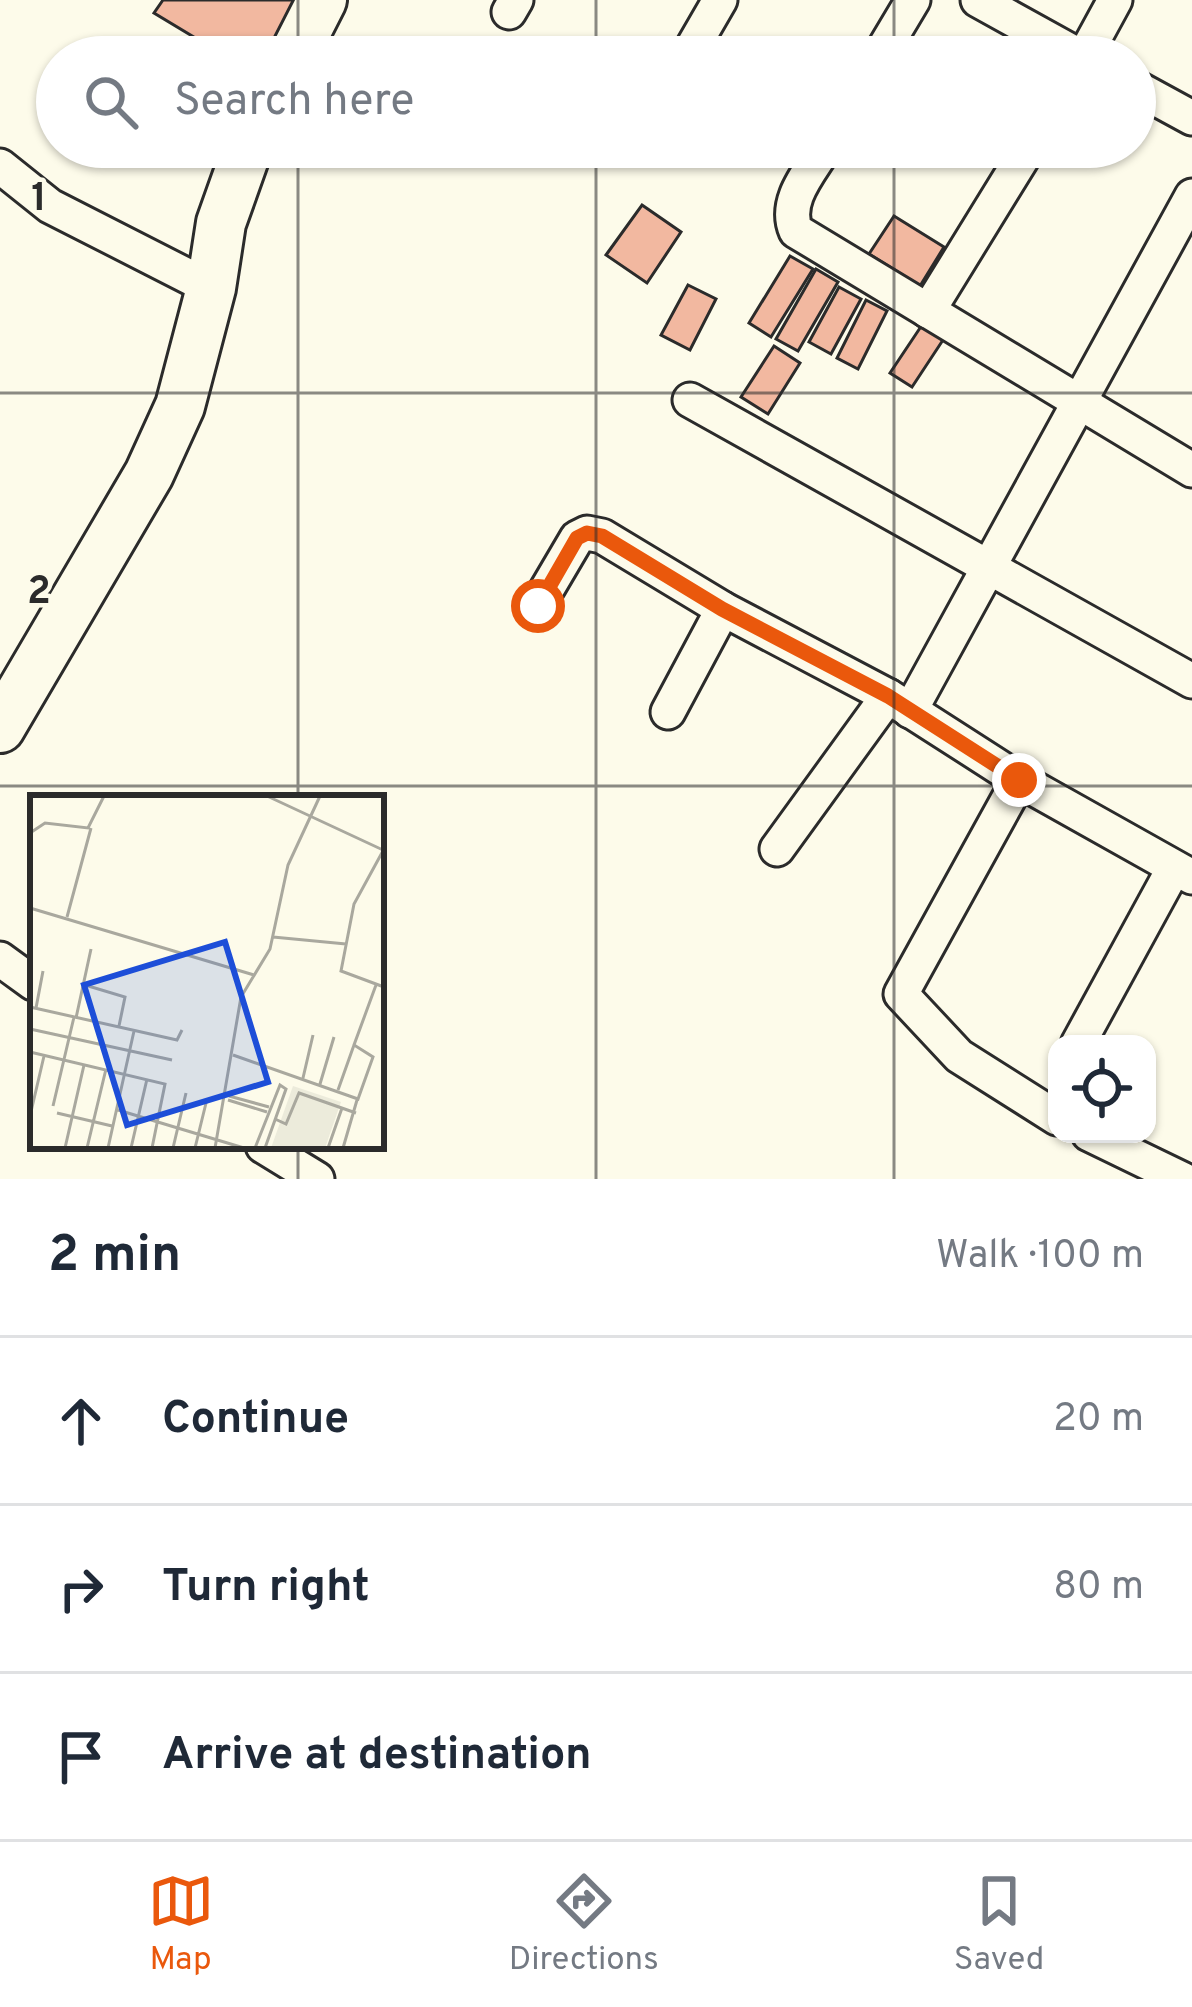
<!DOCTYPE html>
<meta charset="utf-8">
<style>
:root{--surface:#fff;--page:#f6f6f7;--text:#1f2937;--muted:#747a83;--line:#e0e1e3;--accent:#ea580c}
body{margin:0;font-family:Overpass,sans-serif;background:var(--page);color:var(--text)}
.controls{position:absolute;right:36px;bottom:36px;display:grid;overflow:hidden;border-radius:24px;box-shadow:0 3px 9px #0004}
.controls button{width:108px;height:108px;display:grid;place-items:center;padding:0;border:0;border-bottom:3px solid var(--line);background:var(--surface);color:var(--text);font:60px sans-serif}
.stop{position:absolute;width:36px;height:36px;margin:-27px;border:9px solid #ea580c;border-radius:50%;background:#fff}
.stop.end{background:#ea580c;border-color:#fff;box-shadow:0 3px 12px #0008}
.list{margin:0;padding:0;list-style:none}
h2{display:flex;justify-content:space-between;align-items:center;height:156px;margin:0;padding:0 48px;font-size:51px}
h2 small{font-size:39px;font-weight:400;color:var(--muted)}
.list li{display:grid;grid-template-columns:78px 1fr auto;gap:36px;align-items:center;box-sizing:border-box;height:168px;padding:0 48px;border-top:3px solid var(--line)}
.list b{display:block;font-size:45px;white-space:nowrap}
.list em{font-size:39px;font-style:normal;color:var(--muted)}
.icon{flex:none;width:66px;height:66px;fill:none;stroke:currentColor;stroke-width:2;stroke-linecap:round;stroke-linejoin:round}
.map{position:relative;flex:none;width:1192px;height:1179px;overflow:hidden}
.search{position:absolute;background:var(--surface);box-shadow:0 3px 9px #0004;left:36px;right:36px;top:36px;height:132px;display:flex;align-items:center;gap:30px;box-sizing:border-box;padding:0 42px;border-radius:66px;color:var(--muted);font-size:45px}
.sheet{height:660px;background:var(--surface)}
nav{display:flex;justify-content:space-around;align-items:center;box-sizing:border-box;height:168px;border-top:3px solid var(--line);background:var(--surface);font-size:33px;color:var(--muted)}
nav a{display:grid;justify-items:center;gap:6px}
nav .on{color:var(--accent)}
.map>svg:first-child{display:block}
.building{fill:#f2b8a0;stroke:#2b2b2b;stroke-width:3}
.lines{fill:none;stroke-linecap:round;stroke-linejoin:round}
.street-casing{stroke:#2b2b2b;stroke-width:39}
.secondary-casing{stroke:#2b2b2b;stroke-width:54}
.street{stroke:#fdfbea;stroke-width:33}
.secondary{stroke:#fdfbea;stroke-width:48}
.route{stroke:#ea580c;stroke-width:15}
.grid{fill:none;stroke:#2b2b2b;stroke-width:3;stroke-opacity:0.55}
.inset-road{fill:none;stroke:#a9a89e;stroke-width:3}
.view{fill:#1d4ed8;fill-opacity:0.15;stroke:#1d4ed8;stroke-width:6}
.inset-edge{fill:none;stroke:#2b2b2b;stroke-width:6}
.grid-label{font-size:39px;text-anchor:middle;font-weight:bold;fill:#2b2b2b;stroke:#fdfbea;stroke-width:9;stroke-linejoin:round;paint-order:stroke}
</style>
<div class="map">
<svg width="1192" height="1179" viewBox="0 0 1192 1179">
<rect width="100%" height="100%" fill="#fdfbea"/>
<!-- building -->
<g class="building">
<polygon points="163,0 305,0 268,57 227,57 154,13"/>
<polygon points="642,205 681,232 647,283 606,255"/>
<polygon points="894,216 944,247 920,286 869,254"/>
<polygon points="790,256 813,269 771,337 749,323"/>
<polygon points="816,269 838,282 798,351 776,339"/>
<polygon points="688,285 716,299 690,350 661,335"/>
<polygon points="839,287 861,299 831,354 809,342"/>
<polygon points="866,300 887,311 858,369 837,358"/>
<polygon points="922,325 943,340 912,387 890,373"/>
<polygon points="774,346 800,363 768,414 741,397"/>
</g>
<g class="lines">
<defs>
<g id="street">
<polyline points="978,0 1081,57"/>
<polyline points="509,12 516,0"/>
<polyline points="687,57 720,0"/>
<polyline points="879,57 913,0"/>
<polyline points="1084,57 1115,0"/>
<polyline points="1135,87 1192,118"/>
<path d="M825,147C810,172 783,201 796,231L1192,470"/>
<polyline points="0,166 50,206 211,288"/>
<polyline points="928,311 1029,147"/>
<polyline points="690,400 1192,681"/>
<polyline points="537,606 577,538 587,533 602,536 723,609 888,696 1019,780 1192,877"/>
<polyline points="910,711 1192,196"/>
<polyline points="668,712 723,609"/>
<polyline points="1019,780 901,994 959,1056 1057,1118"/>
<polyline points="777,849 888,696"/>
<polyline points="0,959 33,983"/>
<polyline points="1078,1044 1174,868"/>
<polyline points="1089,1134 1182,1179"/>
<polyline points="263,1146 317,1179"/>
</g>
<g id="secondary">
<polyline points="293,57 322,0"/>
<polyline points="0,728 149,474 180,406 211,288 221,223 248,147"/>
</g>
</defs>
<!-- street casing -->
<use href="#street" class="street-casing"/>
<!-- secondary casing -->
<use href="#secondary" class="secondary-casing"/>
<!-- street -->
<use href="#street" class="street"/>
<!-- secondary -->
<use href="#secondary" class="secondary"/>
</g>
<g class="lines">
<!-- route -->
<polyline class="route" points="538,606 577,538 587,533 602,536 722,609 888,696 1019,780"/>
</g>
<!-- grid -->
<path class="grid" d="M298,0V57M596,0V57M894,0V57M298,147V798M596,147V1179M894,147V1179M0,393H1192M0,786H1192M298,1146V1179"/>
<!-- overview -->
<g transform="translate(30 795)">
<rect width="354" height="354" fill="#fdfbea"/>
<path d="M263,291L311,307L295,353H241Z" fill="#ecebdb"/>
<path class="inset-road" d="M237,1L353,55M0,38L15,28L58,33L74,1M354,54L324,109L311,176L354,192M0,113L224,180M37,122L61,33M243,142L316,149M55,190L95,202L89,231M0,212L147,245L152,235M6,213L13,176M46,223L61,154M0,234L142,265M0,257L135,289L122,353M203,260L328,304L343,262L324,250L346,190M273,283L283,240M290,289L304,242M308,295L324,250M199,301L239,312M198,305L237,317M23,311L44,222M88,315L214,353M27,318L82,331M0,321L14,261M245,324L256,329L269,298L326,318M35,353L54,270M57,353L76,274M78,353L104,236M101,353L117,284M143,353L156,298M165,353L177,304M185,353L211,202L240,154L258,70L290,1M225,353L250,290L256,294L235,353M298,353L312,313M313,353L327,305"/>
<path class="view" d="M195,147L238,287L97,330L54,190Z"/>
<rect width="354" height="354" class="inset-edge"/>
</g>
<g class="grid-label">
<text x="39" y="210">1</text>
<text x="39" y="603">2</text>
</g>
</svg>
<div class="controls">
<button><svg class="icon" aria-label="locate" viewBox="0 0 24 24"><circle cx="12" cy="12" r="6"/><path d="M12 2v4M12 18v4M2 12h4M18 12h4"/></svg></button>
</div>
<div class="stop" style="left:538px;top:606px"></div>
<div class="stop end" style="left:1019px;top:780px"></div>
<div class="search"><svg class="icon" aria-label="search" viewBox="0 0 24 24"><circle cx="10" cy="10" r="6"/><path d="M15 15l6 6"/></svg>Search here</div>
</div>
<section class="sheet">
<h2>2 min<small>Walk · 100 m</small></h2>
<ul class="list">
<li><svg class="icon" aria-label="ahead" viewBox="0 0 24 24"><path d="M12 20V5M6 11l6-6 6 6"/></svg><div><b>Continue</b></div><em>20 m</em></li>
<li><svg class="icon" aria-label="right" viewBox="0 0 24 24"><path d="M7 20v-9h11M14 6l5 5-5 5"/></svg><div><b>Turn right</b></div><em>80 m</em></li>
<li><svg class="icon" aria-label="arrive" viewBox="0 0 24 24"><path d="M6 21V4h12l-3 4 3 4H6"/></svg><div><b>Arrive at destination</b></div></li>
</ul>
</section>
<nav>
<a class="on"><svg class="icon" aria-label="map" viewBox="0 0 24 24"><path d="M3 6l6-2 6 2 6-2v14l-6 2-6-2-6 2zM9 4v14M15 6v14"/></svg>Map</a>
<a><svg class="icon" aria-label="directions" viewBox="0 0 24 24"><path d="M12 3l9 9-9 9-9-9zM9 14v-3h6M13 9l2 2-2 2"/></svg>Directions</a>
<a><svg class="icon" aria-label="saved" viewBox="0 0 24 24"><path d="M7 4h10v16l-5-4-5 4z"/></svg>Saved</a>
</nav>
